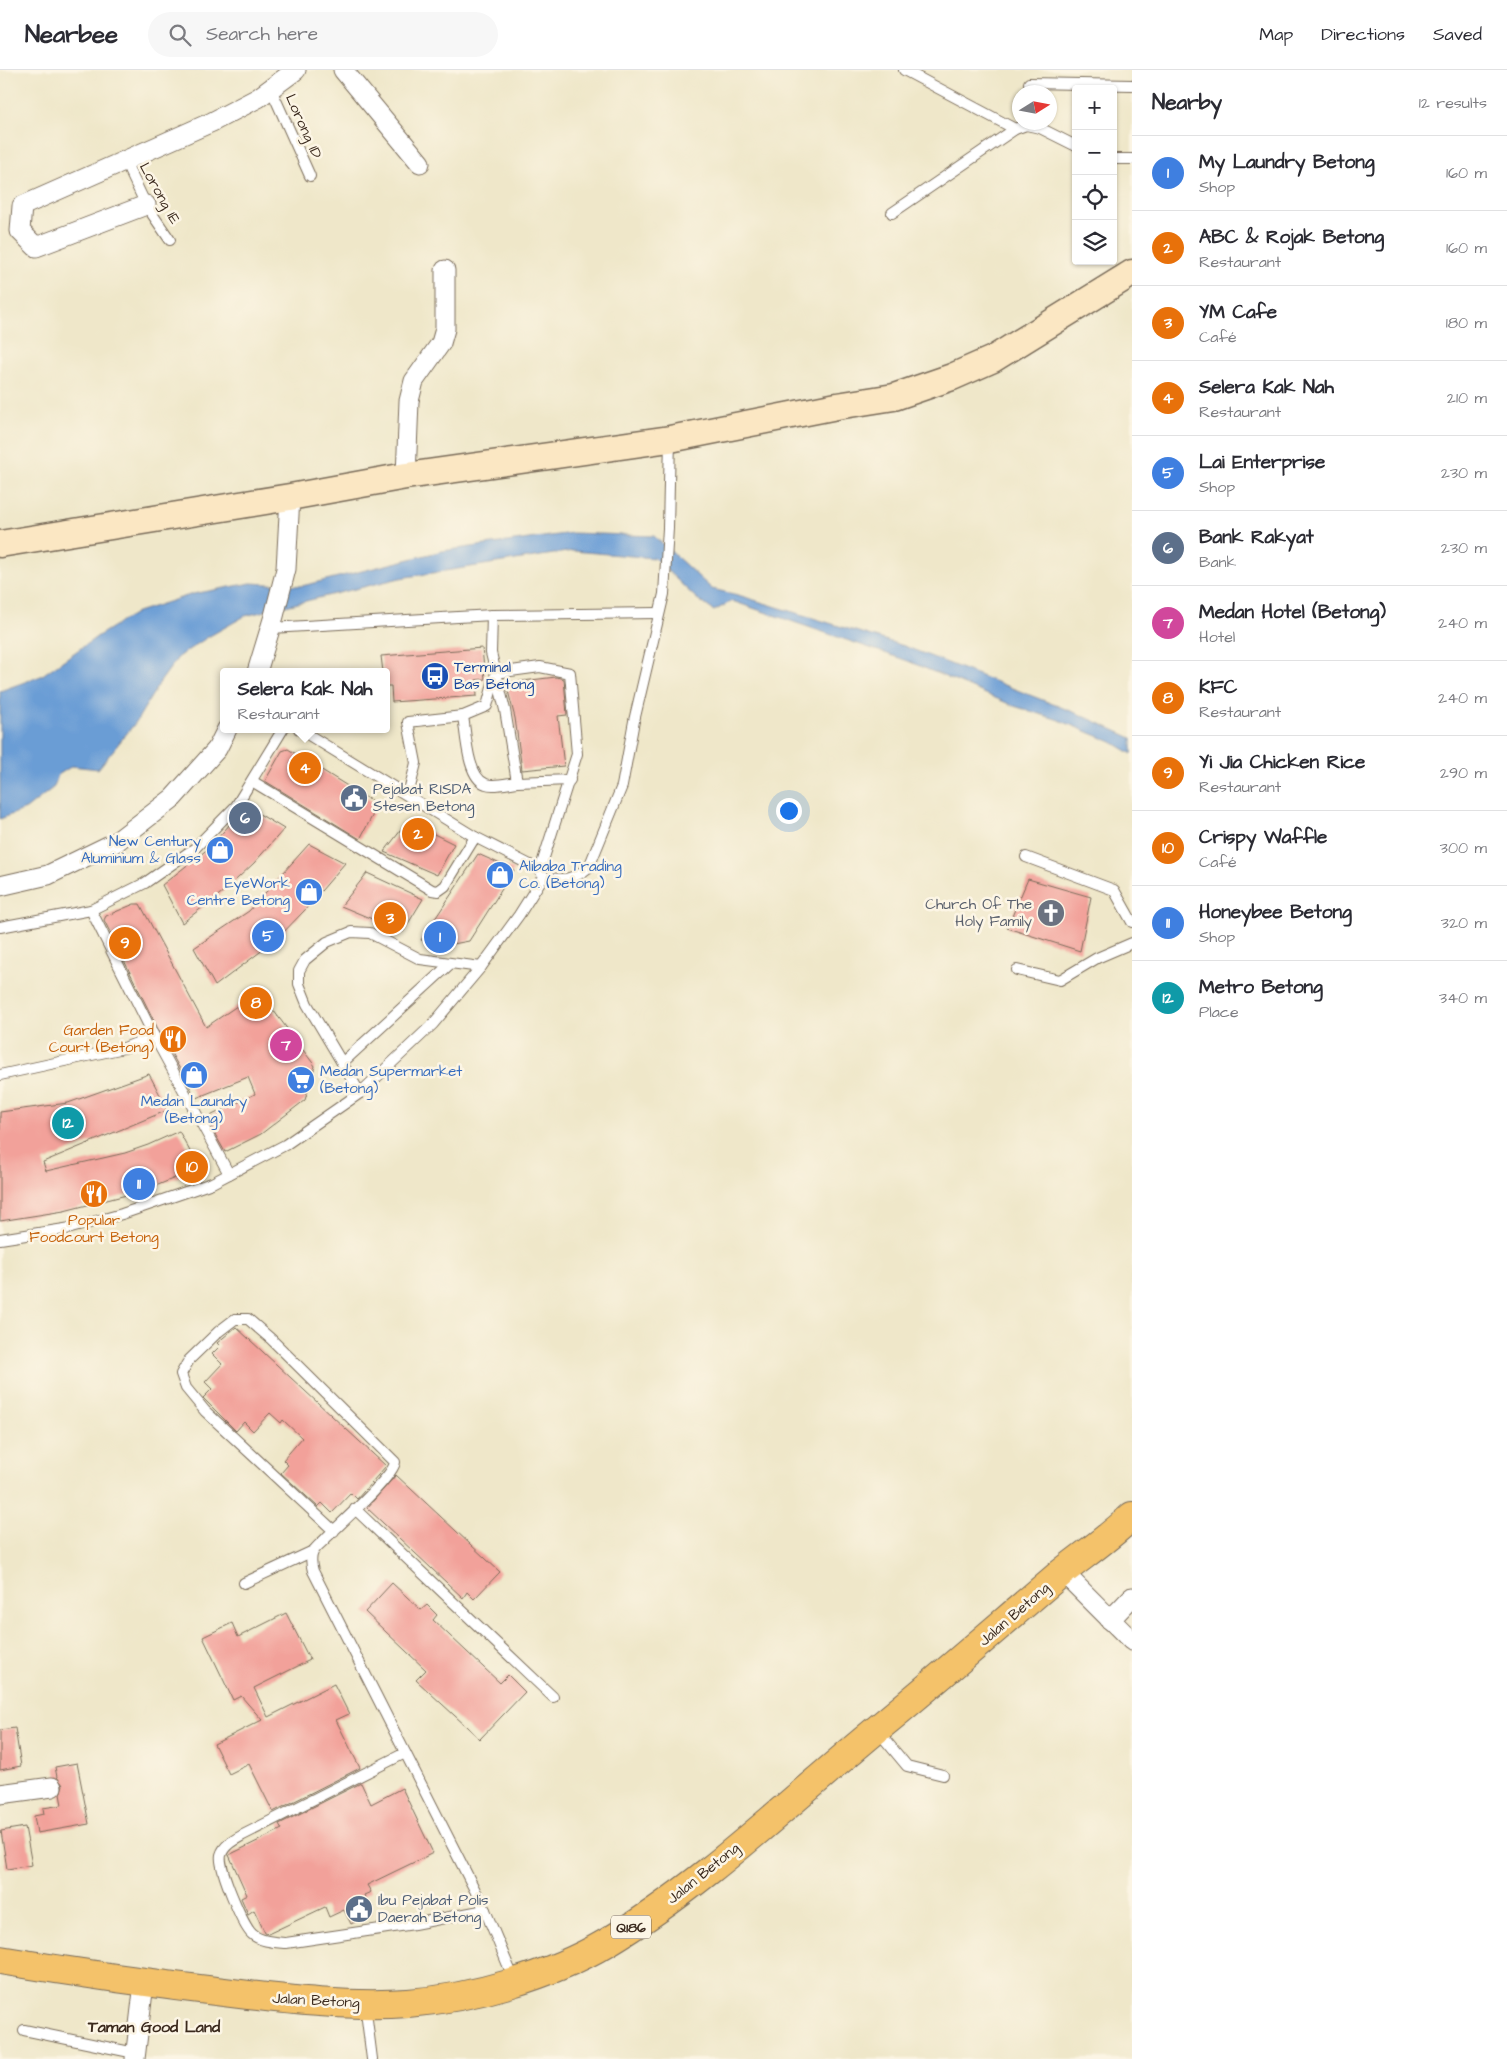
<!DOCTYPE html>
<meta charset="utf-8">
<style>
:root{--surface:#fff;--page:#f7f7f7;--text:#2b2b33;--muted:#7c7c81;--line:#e1e1e2;--accent:#d1495b}
body{margin:0;font-family:"Architects Daughter",sans-serif;background:var(--page);color:var(--text)}
.controls{position:absolute;right:15px;top:15px;display:grid;overflow:hidden;border-radius:5px;box-shadow:0 1px 4px #0004}
.controls button{width:45px;height:45px;display:grid;place-items:center;padding:0;border:0;border-bottom:1px solid var(--line);background:var(--surface);color:var(--text);font:25px sans-serif}
.compass{position:absolute;left:1012px;top:15px;width:45px;height:45px;border-radius:50%;background:var(--surface);box-shadow:0 1px 4px #0004;rotate:79deg}
.you{position:absolute;left:788px;top:740px;width:18px;height:18px;margin:-12px;border:4px solid #fff;border-radius:50%;background:#1a73e8;box-shadow:0 0 0 8px #1a73e833}
.badge{display:grid;place-items:center;width:32px;height:32px;border-radius:50%;background:var(--accent);color:#fff;font-size:16px;font-weight:700}
.pin{position:absolute;translate:-50% -50%;border:2px solid #fff;box-shadow:0 1px 5px #0006}
.popup{position:absolute;left:220px;top:598px;width:170px;height:65px;box-sizing:border-box;display:grid;place-content:center;border-radius:5px;background:var(--surface);filter:drop-shadow(0 1px 4px #0005);font-size:16px;white-space:nowrap;color:var(--muted)}
.popup b{font-size:19px;color:var(--text)}
.popup::after{content:'';position:absolute;left:50%;top:100%;margin-left:-10px;border:10px solid transparent;border-top-color:var(--surface)}
.list{margin:0;padding:0;list-style:none}
h2{display:flex;justify-content:space-between;align-items:center;height:65px;margin:0;padding:0 20px;font-size:21px}
h2 small{font-size:16px;font-weight:400;color:var(--muted)}
.list li{display:grid;grid-template-columns:32px 1fr auto;gap:15px;align-items:center;box-sizing:border-box;height:75px;padding:0 20px;border-top:1px solid var(--line)}
.list b{display:block;font-size:19px;white-space:nowrap}
.list p{margin:0;font-size:16px;white-space:nowrap;color:var(--muted)}
.list em{font-size:16px;font-style:normal;color:var(--muted)}
.icon{flex:none;width:28px;height:28px;fill:none;stroke:currentColor;stroke-width:2;stroke-linecap:round;stroke-linejoin:round}
.map{position:relative;flex:none;width:1132px;height:1989px;overflow:hidden}
header{display:flex;align-items:center;gap:30px;box-sizing:border-box;height:70px;padding:0 25px;background:var(--surface);border-bottom:1px solid var(--line)}
header strong{font-size:24px}
nav{display:flex;gap:28px;margin-inline-start:auto;font-size:18px}
.search{width:350px;height:45px;background:var(--page);display:flex;align-items:center;gap:12px;box-sizing:border-box;padding:0 18px;border-radius:28px;color:var(--muted);font-size:19px}
main{display:flex}
aside{flex:1;background:var(--surface)}
.map>svg:first-child{display:block}
.water{fill:#6b9dd5;stroke:#53647a}
.building{fill:#f2a19a}
.lines{fill:none;stroke-linecap:round;stroke-linejoin:round}
.lane-casing{stroke:#7a6c5a;stroke-width:12}
.street-casing{stroke:#7a6c5a;stroke-width:21}
.secondary-casing{stroke:#7a6c5a;stroke-width:29}
.primary-casing{stroke:#7a6c5a;stroke-width:30}
.lane{stroke:#fff;stroke-width:10}
.street{stroke:#fff;stroke-width:19}
.secondary{stroke:#fbe7c3;stroke-width:26}
.primary{stroke:#f4c26a;stroke-width:28}
.labels{text-anchor:middle;stroke-width:5;stroke-linejoin:round;paint-order:stroke}
.shield{fill:#fcf5e5;stroke:#75675a;stroke-width:1}
.shield-label{font-size:14px;font-weight:bold;fill:#3b2a1e}
.street-label{font-size:15px;fill:#3b2a1e;stroke:#fcf5e5}
.transit-label{font-size:15px;fill:#164399;stroke:#fcf5e5;text-anchor:start}
.service-label{font-size:15px;fill:#4e5e75;stroke:#fcf5e5;text-anchor:start}
.shop-label{font-size:15px;fill:#366cbe;stroke:#fcf5e5;text-anchor:end}
.worship-label{font-size:15px;fill:#5b616d;stroke:#fcf5e5;text-anchor:end}
.food-label{font-size:15px;fill:#c56008;stroke:#fcf5e5;text-anchor:end}
.neighbourhood-label{font-size:16px;font-weight:bold;fill:#3b2a1e;stroke:#fcf5e5}
</style>
<header>
<strong>Nearbee</strong>
<div class="search"><svg class="icon" aria-label="search" viewBox="0 0 24 24"><circle cx="10" cy="10" r="6"/><path d="M15 15l6 6"/></svg>Search here</div>
<nav><a>Map</a><a>Directions</a><a>Saved</a></nav>
</header>
<main>
<div class="map">
<svg width="1132" height="1989" viewBox="0 0 1132 1989">
<rect width="100%" height="100%" fill="#fcf5e5"/>
<filter id="ink" filterUnits="userSpaceOnUse"><feTurbulence type="fractalNoise" baseFrequency=".02" numOctaves="2"/><feDisplacementMap in="SourceGraphic" scale="10" xChannelSelector="R" yChannelSelector="G"/><feConvolveMatrix kernelMatrix="1 2 1 2 8 2 1 2 1" color-interpolation-filters="sRGB"/></filter>
<filter id="wash" filterUnits="userSpaceOnUse"><feTurbulence type="fractalNoise" baseFrequency=".0096" numOctaves="4" result="noise"/><feDisplacementMap in="SourceGraphic" scale="20" xChannelSelector="R" yChannelSelector="G"/><feGaussianBlur stdDeviation="1.12" result="paint"/><feColorMatrix in="noise" values="0 0 0 0 0 0 0 0 0 0 0 0 0 0 0 0 0 1.4 0 .05"/><feComposite in="paint" operator="in"/></filter>
<g filter="url(#wash)">
<rect width="100%" height="100%" fill="#efe7c9"/>
<!-- water -->
<polygon class="water" points="572,463 654,466 712,519 738,525 904,576 1081,645 1132,668 1132,684 1112,672 1059,650 1014,636 908,591 732,531 714,541 696,528 654,488 573,481 400,508 245,546 208,567 179,586 160,612 136,652 98,699 72,696 58,705 54,717 26,739 0,749 0,621 41,606 98,566 137,542 193,524 251,513 302,516 442,481"/>
<g id="blocks">
<!-- building -->
<g class="building">
<polygon points="482,578 485,609 476,610 477,626 392,632 391,616 386,616 386,602 383,602 381,586"/>
<polygon points="556,607 564,609 567,645 558,646 564,696 522,700 515,648 506,613"/>
<polygon points="288,679 378,735 360,769 265,711 282,681"/>
<polygon points="246,736 284,759 254,793 224,821 182,853 162,815 209,778"/>
<polygon points="408,751 454,774 437,805 384,782"/>
<polygon points="309,774 345,793 304,841 276,870 215,916 194,878 249,841"/>
<polygon points="478,784 514,800 469,871 437,877 421,870"/>
<polygon points="367,803 423,829 403,862 341,836"/>
<polygon points="1028,809 1091,827 1080,881 1007,858"/>
<polygon points="134,834 140,834 206,957 259,921 315,996 305,1030 261,1064 225,1082 206,1048 255,1024 248,1007 196,1028 160,963 104,850 106,846"/>
<polygon points="149,1004 168,1040 43,1092 46,1101 125,1083 148,1075 179,1061 199,1098 146,1120 64,1141 0,1151 0,1042 68,1033"/>
<polygon points="236,1257 386,1396 357,1429 351,1423 332,1443 322,1433 318,1437 281,1403 288,1395 283,1390 302,1368 283,1350 281,1353 270,1343 253,1361 244,1352 236,1361 203,1328 212,1319 205,1312 222,1294 212,1284 220,1276 217,1273"/>
<polygon points="396,1405 500,1502 474,1529 467,1522 463,1528 367,1438"/>
<polygon points="392,1513 421,1540 427,1535 437,1545 433,1550 500,1613 508,1605 525,1622 480,1669 416,1610 426,1600 365,1542"/>
<polygon points="286,1543 310,1590 254,1618 268,1647 334,1614 349,1644 336,1650 360,1698 273,1742 249,1694 229,1704 214,1674 262,1650 241,1626 233,1630 203,1567 232,1553 238,1567"/>
<polygon points="15,1658 21,1696 0,1700 0,1660"/>
<polygon points="77,1693 89,1754 37,1763 34,1746 44,1744 43,1738 62,1735 60,1724 63,1715 57,1707 55,1697"/>
<polygon points="361,1713 371,1734 402,1718 433,1783 367,1815 371,1822 364,1825 372,1843 351,1854 344,1840 329,1847 325,1837 268,1864 265,1863 254,1840 248,1844 241,1828 247,1825 229,1785 282,1759 279,1754"/>
<polygon points="25,1757 32,1795 7,1799 1,1761"/>
</g>
</g>
</g>
<g filter="url(#ink)">
<use href="#blocks" fill-opacity="0" stroke="#7a6c5a" stroke-width="1"/>
<g class="lines">
<defs>
<g id="lane">
<polyline points="904,0 1015,59"/>
<polyline points="1029,13 1132,15"/>
<polyline points="271,19 310,106"/>
<polyline points="1113,89 1132,89"/>
<polyline points="125,91 146,135 170,170"/>
<polyline points="892,143 1015,59 1026,55 1040,58 1076,76"/>
<polyline points="492,545 491,583 505,640 517,712 570,710"/>
<polyline points="271,558 492,545 658,543"/>
<path d="M463,646C466,663 467,708 486,714C494,717 508,713 517,712"/>
<polyline points="299,659 475,767 540,800 542,804"/>
<polyline points="252,711 432,820 438,821 445,816 475,767"/>
<polyline points="408,725 416,693 408,652 463,646 487,636 496,603 540,597 570,603 577,684 540,800"/>
<polyline points="1026,787 1114,820 1132,852"/>
<polyline points="91,840 145,813 195,778 236,736 283,659"/>
<polyline points="0,857 91,840 154,966 124,978 0,1005"/>
<polyline points="1017,900 1060,910 1097,888 1132,873"/>
<polyline points="154,966 229,1104"/>
<polyline points="342,993 450,894"/>
<polyline points="360,1023 307,934 299,914 299,901 305,890 327,872 351,862 370,863 420,889 481,897"/>
<path d="M0,1169L71,1158L122,1144L212,1113L285,1075L360,1023L433,954L481,897L519,845L543,807C564,811 573,810 589,797L622,716L634,651L664,524L668,458L670,369"/>
<polyline points="355,1439 553,1627"/>
<path d="M334,1461L205,1341L186,1318L181,1304L189,1290L218,1262L235,1249H248L271,1269L395,1392C394,1406 339,1455 327,1467C323,1472 316,1476 313,1482C310,1488 311,1494 313,1501L485,1840L515,1912"/>
<polyline points="244,1513 313,1481"/>
<polyline points="877,1660 907,1696 943,1705"/>
<path d="M405,1683L243,1765C234,1770 224,1775 221,1785C218,1797 243,1856 252,1864C261,1872 275,1872 286,1873L414,1854L485,1840"/>
<polyline points="365,1934 372,1989"/>
<polyline points="24,1960 135,1983"/>
</g>
<g id="street">
<polyline points="343,0 420,93"/>
<polyline points="146,135 36,177 20,161 22,136 212,52 258,28 296,0"/>
<polyline points="406,406 409,331 414,311 441,273 445,259 445,200"/>
<polyline points="257,602 274,546 286,499 290,427"/>
<polyline points="0,816 48,805 116,772 173,728 217,679 227,659"/>
<polyline points="1063,1502 1132,1571"/>
<polyline points="1110,1550 1132,1527"/>
<polyline points="0,1724 52,1717"/>
<polyline points="135,1989 144,1913"/>
</g>
<polyline id="secondary" points="0,474 290,427 406,406 670,369 837,336 894,327 952,307 993,289 1132,203"/>
<path id="primary" d="M0,1890C77,1903 155,1914 232,1923C290,1930 350,1937 408,1933C473,1928 550,1906 606,1873C705,1814 793,1728 882,1655C943,1605 1001,1554 1061,1503C1085,1484 1110,1467 1132,1446"/>
</defs>
<!-- lane casing -->
<use href="#lane" class="lane-casing"/>
<!-- street casing -->
<use href="#street" class="street-casing"/>
<!-- secondary casing -->
<use href="#secondary" class="secondary-casing"/>
<!-- primary casing -->
<use href="#primary" class="primary-casing"/>
<!-- lane -->
<use href="#lane" class="lane"/>
<!-- street -->
<use href="#street" class="street"/>
<!-- secondary -->
<use href="#secondary" class="secondary"/>
<!-- primary -->
<use href="#primary" class="primary"/>
</g>
</g>
<!-- icons -->
<defs>
<symbol id="bus-disc" viewBox="-11 -11 22 22"><circle r="9.5" fill="#1a4fb4" stroke="#fcf5e5"/><path d="M-5-6H5V4H4V6H2V4H-2V6H-4V4H-5ZM-3.5-4V0h7V-4ZM-3.5 1.2v1.5H-2V1.2ZM2 1.2v1.5H3.5V1.2Z" fill="#fff"/></symbol>
<symbol id="civic-disc" viewBox="-11 -11 22 22"><circle r="9.5" fill="#5c6f8a" stroke="#fcf5e5"/><path d="M-.6-6.5H3V-4.5H.6V-3L4-1V1h2V6H-6V1h2V-1L-.6-3ZM-1.2 2.5V6h2.4V2.5Z" fill="#fff"/></symbol>
<symbol id="shop-disc" viewBox="-11 -11 22 22"><circle r="9.5" fill="#3f7fe0" stroke="#fcf5e5"/><path d="M-5-2.5h2.3a2.7 3.5 0 0 1 5.4 0H5L5.5 6h-11ZM-1.5-2.5h3a1.5 2.3 0 0 0-3 0Z" fill="#fff"/></symbol>
<symbol id="church-disc" viewBox="-11 -11 22 22"><circle r="9.5" fill="#6b7280" stroke="#fcf5e5"/><path d="M-1.2-6h2.4v3.5h3.3v2.4h-3.3V6h-2.4V-.1h-3.3v-2.4h3.3Z" fill="#fff"/></symbol>
<symbol id="restaurant-disc" viewBox="-11 -11 22 22"><circle r="9.5" fill="#e8710a" stroke="#fcf5e5"/><path d="M-5-6h1v4h1v-4h1v4h1v-4h1v5L-1.5 .5V6h-2V.5L-5-1ZM5-6V6H3V1.5H1.5Q1.5-4 5-6Z" fill="#fff"/></symbol>
<symbol id="supermarket-disc" viewBox="-11 -11 22 22"><circle r="9.5" fill="#3f7fe0" stroke="#fcf5e5"/><path d="M-6-5.5h2.5l.6 2H6L4.5 2H-2.5L-4.4-4H-6ZM-1.5 3.2a1.3 1.3 0 1 0 .1 0ZM3 3.2a1.3 1.3 0 1 0 .1 0Z" fill="#fff"/></symbol>
</defs>
<g fill-rule="evenodd">
<use href="#bus-disc" x="419" y="590" width="32" height="32"/>
<use href="#civic-disc" x="338" y="712" width="32" height="32"/>
<use href="#shop-disc" x="204" y="764" width="32" height="32"/>
<use href="#shop-disc" x="484" y="789" width="32" height="32"/>
<use href="#shop-disc" x="293" y="806" width="32" height="32"/>
<use href="#church-disc" x="1035" y="827" width="32" height="32"/>
<use href="#restaurant-disc" x="157" y="953" width="32" height="32"/>
<use href="#shop-disc" x="178" y="989" width="32" height="32"/>
<use href="#supermarket-disc" x="285" y="994" width="32" height="32"/>
<use href="#restaurant-disc" x="78" y="1108" width="32" height="32"/>
<use href="#civic-disc" x="343" y="1823" width="32" height="32"/>
</g>
<g class="labels">
<!-- shield labels -->
<rect class="shield" x="611" y="1845.5" width="40" height="23" rx="4"/>
<g class="shield-label">
<text x="631" y="1862">Q186</text>
</g>
<!-- street labels -->
<g class="street-label">
<text transform="translate(304 56) rotate(66)" y="5">Lorong 1D</text>
<text transform="translate(160 123) rotate(61)" y="5">Lorong 1E</text>
<text transform="translate(1014 1544) rotate(-41)" y="5">Jalan Betong</text>
<text transform="translate(703 1803) rotate(-39)" y="5">Jalan Betong</text>
<text transform="translate(316 1930) rotate(3)" y="5">Jalan Betong</text>
</g>
<!-- transit labels -->
<g class="transit-label">
<text x="454" y="602">Terminal<tspan x="454" dy="17">Bas Betong</tspan></text>
</g>
<!-- service labels -->
<g class="service-label">
<text x="373" y="724">Pejabat RISDA<tspan x="373" dy="17">Stesen Betong</tspan></text>
<text x="378" y="1835">Ibu Pejabat Polis<tspan x="378" dy="17">Daerah Betong</tspan></text>
</g>
<!-- shop labels -->
<g class="shop-label">
<text x="201" y="776">New Century<tspan x="201" dy="17">Aluminium &amp; Glass</tspan></text>
<text x="519" y="801" text-anchor="start">Alibaba Trading<tspan x="519" dy="17">Co. (Betong)</tspan></text>
<text x="290" y="818">EyeWork<tspan x="290" dy="17">Centre Betong</tspan></text>
<text x="320" y="1006" text-anchor="start">Medan Supermarket<tspan x="320" dy="17">(Betong)</tspan></text>
<text x="194" y="1036" text-anchor="middle">Medan Laundry<tspan x="194" dy="17">(Betong)</tspan></text>
</g>
<!-- worship labels -->
<g class="worship-label">
<text x="1032" y="839">Church Of The<tspan x="1032" dy="17">Holy Family</tspan></text>
</g>
<!-- food labels -->
<g class="food-label">
<text x="154" y="965">Garden Food<tspan x="154" dy="17">Court (Betong)</tspan></text>
<text x="94" y="1155" text-anchor="middle">Popular<tspan x="94" dy="17">Foodcourt Betong</tspan></text>
</g>
<!-- neighbourhood labels -->
<g class="neighbourhood-label">
<text x="154" y="1962">Taman Good Land</text>
</g>
</g>
</svg>
<div class="controls">
<button>+</button>
<button>−</button>
<button><svg class="icon" aria-label="locate" viewBox="0 0 24 24"><circle cx="12" cy="12" r="6"/><path d="M12 2v4M12 18v4M2 12h4M18 12h4"/></svg></button>
<button><svg class="icon" aria-label="layers" viewBox="0 0 24 24"><path d="M12 4l9 5-9 5-9-5zM3 14l9 5 9-5"/></svg></button>
</div>
<svg class="compass" viewBox="-18 -18 36 36"><path d="M0-13l5 13h-10z" fill="#e53935"/><path d="M0 13l5-13h-10z" fill="#7c7c81"/></svg>
<div class="you"></div>
<div class="pin badge" style="left:440px;top:867px;background:#3f7fe0">1</div>
<div class="pin badge" style="left:418px;top:764px;background:#e8710a">2</div>
<div class="pin badge" style="left:390px;top:848px;background:#e8710a">3</div>
<div class="pin badge" style="left:305px;top:698px;background:#e8710a">4</div>
<div class="popup"><b>Selera Kak Nah</b>Restaurant</div>
<div class="pin badge" style="left:268px;top:866px;background:#3f7fe0">5</div>
<div class="pin badge" style="left:245px;top:748px;background:#5c6f8a">6</div>
<div class="pin badge" style="left:286px;top:975px;background:#d1479c">7</div>
<div class="pin badge" style="left:256px;top:933px;background:#e8710a">8</div>
<div class="pin badge" style="left:125px;top:873px;background:#e8710a">9</div>
<div class="pin badge" style="left:192px;top:1097px;background:#e8710a">10</div>
<div class="pin badge" style="left:139px;top:1114px;background:#3f7fe0">11</div>
<div class="pin badge" style="left:68px;top:1053px;background:#0f9aa8">12</div>
</div>
<aside>
<h2>Nearby<small>12 results</small></h2>
<ul class="list">
<li><span class="badge" style="background:#3f7fe0">1</span><div><b>My Laundry Betong</b><p>Shop</p></div><em>160 m</em></li>
<li><span class="badge" style="background:#e8710a">2</span><div><b>ABC &amp; Rojak Betong</b><p>Restaurant</p></div><em>160 m</em></li>
<li><span class="badge" style="background:#e8710a">3</span><div><b>YM Cafe</b><p>Café</p></div><em>180 m</em></li>
<li><span class="badge" style="background:#e8710a">4</span><div><b>Selera Kak Nah</b><p>Restaurant</p></div><em>210 m</em></li>
<li><span class="badge" style="background:#3f7fe0">5</span><div><b>Lai Enterprise</b><p>Shop</p></div><em>230 m</em></li>
<li><span class="badge" style="background:#5c6f8a">6</span><div><b>Bank Rakyat</b><p>Bank</p></div><em>230 m</em></li>
<li><span class="badge" style="background:#d1479c">7</span><div><b>Medan Hotel (Betong)</b><p>Hotel</p></div><em>240 m</em></li>
<li><span class="badge" style="background:#e8710a">8</span><div><b>KFC</b><p>Restaurant</p></div><em>240 m</em></li>
<li><span class="badge" style="background:#e8710a">9</span><div><b>Yi Jia Chicken Rice</b><p>Restaurant</p></div><em>290 m</em></li>
<li><span class="badge" style="background:#e8710a">10</span><div><b>Crispy Waffle</b><p>Café</p></div><em>300 m</em></li>
<li><span class="badge" style="background:#3f7fe0">11</span><div><b>Honeybee Betong</b><p>Shop</p></div><em>320 m</em></li>
<li><span class="badge" style="background:#0f9aa8">12</span><div><b>Metro Betong</b><p>Place</p></div><em>340 m</em></li>
</ul>
</aside>
</main>
